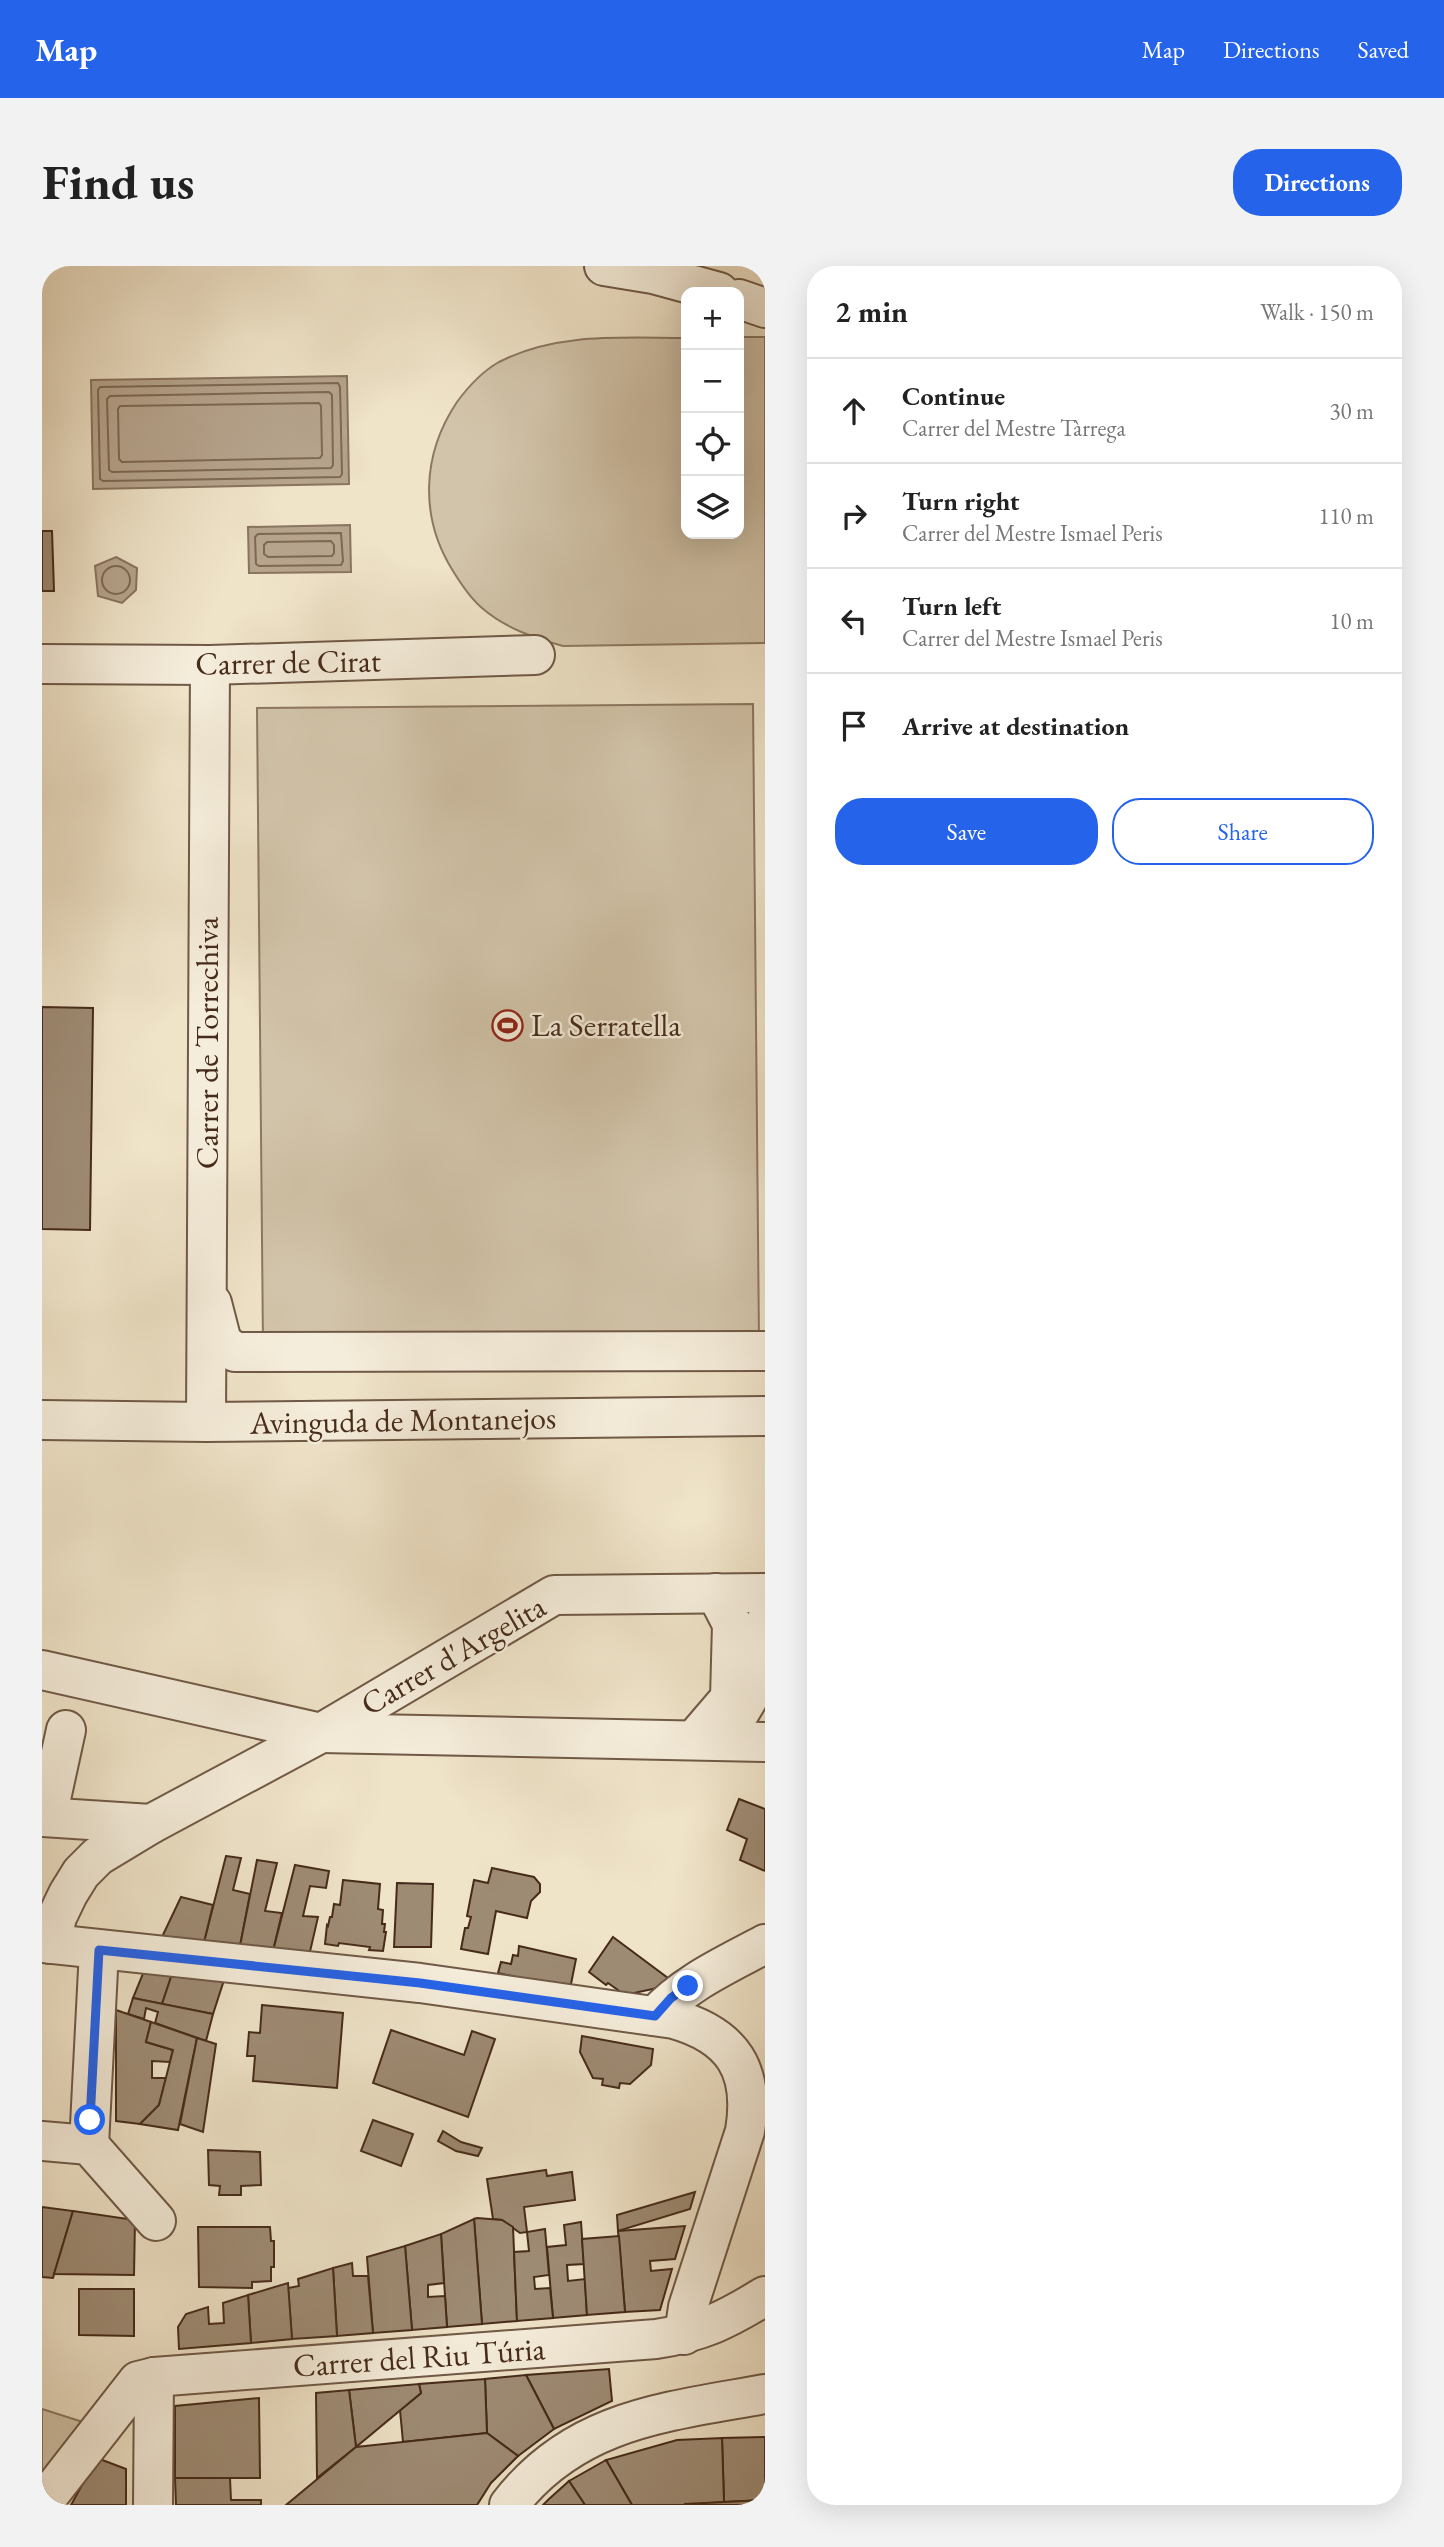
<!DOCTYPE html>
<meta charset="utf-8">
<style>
:root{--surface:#fff;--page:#f2f2f2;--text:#222;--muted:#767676;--line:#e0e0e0;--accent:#2563eb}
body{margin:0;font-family:"EB Garamond",serif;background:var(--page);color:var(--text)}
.controls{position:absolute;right:21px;top:21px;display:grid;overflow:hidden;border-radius:14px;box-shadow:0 7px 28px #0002}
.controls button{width:63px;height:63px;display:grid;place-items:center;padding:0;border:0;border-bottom:2px solid var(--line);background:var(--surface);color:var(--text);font:35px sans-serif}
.stop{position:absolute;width:21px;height:21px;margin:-16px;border:5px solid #2563eb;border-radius:50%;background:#fff}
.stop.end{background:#2563eb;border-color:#fff;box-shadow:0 2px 7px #0008}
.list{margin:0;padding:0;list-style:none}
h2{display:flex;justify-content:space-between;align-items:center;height:91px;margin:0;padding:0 28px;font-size:30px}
h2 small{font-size:23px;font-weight:400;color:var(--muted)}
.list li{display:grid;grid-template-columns:46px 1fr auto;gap:21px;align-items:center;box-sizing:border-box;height:105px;padding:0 28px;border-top:2px solid var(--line)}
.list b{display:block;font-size:26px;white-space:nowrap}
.list p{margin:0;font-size:23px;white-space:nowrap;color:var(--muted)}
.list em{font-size:23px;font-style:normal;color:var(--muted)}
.actions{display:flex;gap:14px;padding:21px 28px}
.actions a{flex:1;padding:16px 0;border:2px solid var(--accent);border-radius:28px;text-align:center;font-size:24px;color:var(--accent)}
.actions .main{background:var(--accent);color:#fff}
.icon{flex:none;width:38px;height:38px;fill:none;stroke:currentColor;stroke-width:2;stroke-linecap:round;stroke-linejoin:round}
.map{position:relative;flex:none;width:723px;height:2239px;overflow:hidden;border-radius:28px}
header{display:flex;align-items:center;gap:42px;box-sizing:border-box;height:98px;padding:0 35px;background:var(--accent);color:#fff}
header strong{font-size:33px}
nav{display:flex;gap:38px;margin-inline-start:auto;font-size:24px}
.intro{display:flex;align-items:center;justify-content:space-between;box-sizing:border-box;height:168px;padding:0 42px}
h1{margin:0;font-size:49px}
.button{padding:18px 32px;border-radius:28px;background:var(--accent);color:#fff;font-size:24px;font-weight:700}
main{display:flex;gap:42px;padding:0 42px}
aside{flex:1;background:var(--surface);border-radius:28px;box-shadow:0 7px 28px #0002}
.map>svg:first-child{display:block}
.green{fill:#d2c4aa;stroke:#8c7862;stroke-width:2}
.water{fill:#b6a48d;stroke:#89745f;stroke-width:2}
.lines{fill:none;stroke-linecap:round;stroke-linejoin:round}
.shore{stroke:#7e6854;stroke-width:2}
.building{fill:#9e8b74;stroke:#462b1a;stroke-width:2}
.minor-casing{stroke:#705946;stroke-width:42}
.minor{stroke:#f5eddb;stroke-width:38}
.route{stroke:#2563eb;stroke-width:9}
.labels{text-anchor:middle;stroke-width:5;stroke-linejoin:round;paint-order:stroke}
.street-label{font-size:32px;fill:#462b1a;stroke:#f5eddb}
.poi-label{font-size:32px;fill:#462b1a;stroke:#f5eddb;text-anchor:start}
</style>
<header>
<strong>Map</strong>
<nav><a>Map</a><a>Directions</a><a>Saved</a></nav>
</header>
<div class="intro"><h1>Find us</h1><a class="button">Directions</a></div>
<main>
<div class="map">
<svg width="723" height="2239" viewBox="0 0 723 2239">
<rect width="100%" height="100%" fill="#efe3c8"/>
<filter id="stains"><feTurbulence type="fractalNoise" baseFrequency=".00286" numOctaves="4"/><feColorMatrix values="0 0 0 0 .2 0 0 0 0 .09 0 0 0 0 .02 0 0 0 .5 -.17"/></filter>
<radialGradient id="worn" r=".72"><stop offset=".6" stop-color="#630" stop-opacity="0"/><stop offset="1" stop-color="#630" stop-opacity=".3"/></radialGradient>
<!-- green -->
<g class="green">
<path d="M697,71H723V377L521,380C492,372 463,362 440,342C428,332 419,318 411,305C377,251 380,188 415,136C426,121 441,105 457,96C515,66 581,72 644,72V268H697Z"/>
<polygon points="711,438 717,1075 221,1080 215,442"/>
<polygon points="0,2143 44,2157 0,2210"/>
</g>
<!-- water -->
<g class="water">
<polygon points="305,110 307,218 51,223 49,114"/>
<polygon points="308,259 309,306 207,307 206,261"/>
<polygon points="74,291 95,302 94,324 80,337 56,330 53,300"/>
</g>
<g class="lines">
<!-- shore -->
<g class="shore">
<polygon points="296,117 298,121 300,208 298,211 61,215 58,213 56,124 58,121"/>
<polygon points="287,126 290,129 291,199 289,202 70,206 67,204 65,133 68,130"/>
<polygon points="277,137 279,140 280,189 278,192 80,196 77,193 76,143 78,140"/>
<polygon points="299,267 301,295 299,299 217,300 214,298 213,271 216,268"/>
<polygon points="289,275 292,279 292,287 290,290 226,291 222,288 222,279 225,276"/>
<circle cx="74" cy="314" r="14"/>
</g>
</g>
<!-- building -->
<g class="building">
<polygon points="0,265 10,265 12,325 0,325"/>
<polygon points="0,741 51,742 48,964 0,963"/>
<polygon points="697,1533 723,1543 723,1605 698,1594 705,1573 685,1564"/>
<polygon points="184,1590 199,1592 191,1624 208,1628 198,1680 162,1676"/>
<polygon points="215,1594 235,1597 223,1645 240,1647 231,1685 198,1680"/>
<polygon points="253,1599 287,1605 284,1622 268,1620 261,1650 276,1651 267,1690 231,1685"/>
<polygon points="450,1602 492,1611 498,1618 498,1626 489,1635 485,1652 454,1645 446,1688 419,1683 423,1662 426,1662 429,1651 425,1650 432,1614 446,1617"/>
<polygon points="301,1614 338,1618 336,1643 341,1644 340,1658 343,1658 342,1666 344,1666 341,1685 327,1684 328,1681 297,1677 296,1680 283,1678 285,1659 286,1660 288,1651 290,1651 292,1638 298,1639"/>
<polygon points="355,1617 391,1618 389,1681 352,1681"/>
<polygon points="139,1631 171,1639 162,1676 120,1671"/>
<polygon points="571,1671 634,1718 583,1729 566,1717 564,1719 547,1706"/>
<polygon points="477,1680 534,1693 528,1723 456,1707 459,1696 469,1698 471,1689 476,1690"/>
<polygon points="102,1705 130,1708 120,1738 91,1732"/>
<polygon points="130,1708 182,1714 171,1748 120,1738"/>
<polygon points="91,1732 171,1748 164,1775 113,1757 116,1746 104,1742 102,1753 86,1748"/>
<polygon points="220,1739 301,1747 295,1822 211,1815 213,1790 205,1790 207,1766 218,1767"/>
<polygon points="74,1744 109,1756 104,1776 131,1784 128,1796 110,1795 110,1812 124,1812 117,1839 98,1858 74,1855"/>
<polygon points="109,1756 155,1772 136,1864 98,1858 117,1839 131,1784 104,1776"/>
<polygon points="349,1764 422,1789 430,1765 453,1773 426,1851 331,1817"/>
<polygon points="540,1770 611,1783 609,1799 588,1818 578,1817 577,1822 560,1819 561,1813 551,1812 538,1786"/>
<polygon points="155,1772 174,1778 161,1866 138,1858"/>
<polygon points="331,1854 371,1868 359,1900 319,1885"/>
<polygon points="401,1865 419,1876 440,1882 436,1890 414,1885 396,1875"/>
<polygon points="166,1884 218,1886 219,1919 199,1920 199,1929 177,1929 178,1920 167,1919"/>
<polygon points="504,1904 505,1910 530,1906 533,1934 482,1941 485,1966 478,1967 460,1954 451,1953 445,1913"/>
<polygon points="653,1926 648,1943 576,1965 575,1949"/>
<polygon points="0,1941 31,1945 11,2012 0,2011"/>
<polygon points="31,1945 93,1954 92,2009 12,2008"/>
<polygon points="435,1952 460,1954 471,1961 475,2055 440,2058 432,1953"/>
<polygon points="432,1953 440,2058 405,2061 399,1968"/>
<polygon points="539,1956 542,1998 525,1999 526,2015 543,2013 545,2049 511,2052 505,1981 524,1979 522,1959"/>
<polygon points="643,1960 633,1993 608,1995 609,2005 630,2003 618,2044 583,2046 576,1965"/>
<polygon points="156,1961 228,1961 229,1975 232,1975 232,2001 229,2001 229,2015 210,2016 210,2022 157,2021"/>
<polygon points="503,1963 507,2009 492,2011 493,2023 508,2022 511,2052 475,2055 472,1986 487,1985 485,1966"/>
<polygon points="399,1968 402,2017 386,2019 386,2031 403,2030 405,2061 370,2064 363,1980"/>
<polygon points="577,1970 583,2046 545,2049 540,1973"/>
<polygon points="363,1980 370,2064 331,2067 325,1991"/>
<polygon points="310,1997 311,2010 326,2010 331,2067 295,2070 291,2002"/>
<polygon points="291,2002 295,2070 250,2073 246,2022 257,2020 256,2013"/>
<polygon points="246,2017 250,2073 209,2077 206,2029"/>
<polygon points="37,2023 92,2023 92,2070 37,2069"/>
<polygon points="206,2029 209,2077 137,2083 136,2061 144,2048 166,2041 167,2058 182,2057 181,2037"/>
<polygon points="567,2103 570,2135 512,2163 484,2109"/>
<polygon points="484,2109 512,2163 476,2190 445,2167 443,2113"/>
<polygon points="443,2113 445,2167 361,2176 358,2144 379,2127 377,2118"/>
<polygon points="377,2118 379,2127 314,2181 307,2124"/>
<polygon points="307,2124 314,2181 275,2212 274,2127"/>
<polygon points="217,2132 218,2212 133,2212 133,2140"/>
<polygon points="445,2167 476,2190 449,2217 435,2239 244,2239 314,2181"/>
<polygon points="723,2171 723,2234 682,2236 680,2172"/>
<polygon points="680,2172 682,2236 643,2239 590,2239 564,2194 635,2174"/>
<polygon points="55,2192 84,2203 84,2239 29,2239"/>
<polygon points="564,2194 590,2239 543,2239 527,2215"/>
<polygon points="133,2212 188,2212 189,2234 219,2234 219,2239 134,2239"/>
<polygon points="527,2215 543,2239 501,2239 507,2233"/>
<polygon points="723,2234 723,2239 643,2239 643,2238"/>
</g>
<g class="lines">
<defs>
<g id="minor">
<polyline points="562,0 611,8 677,26"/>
<polyline points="697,33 723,42"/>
<polyline points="0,398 168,399 493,389"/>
<polyline points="170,1037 180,1076 193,1086 723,1085"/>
<polyline points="0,1154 164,1156 723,1150"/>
<polyline points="164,1156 168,399"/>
<polyline points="723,1357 721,1370 723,1404"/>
<polyline points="0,1404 279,1467 723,1476"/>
<polyline points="689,1461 723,1404"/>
<polyline points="652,1474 688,1432 690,1358 674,1327"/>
<polyline points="0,1551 109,1558"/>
<polyline points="5,1551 24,1464"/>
<path d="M0,1677L378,1717L632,1753C691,1770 713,1804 703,1865L646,2041L642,2069"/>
<polyline points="9,1678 15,1651 26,1628 39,1607 56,1590 109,1558 279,1467 512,1329 723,1327"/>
<path d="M613,1750C643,1717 684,1699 723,1678"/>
<polyline points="0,1875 47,1879 114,1955"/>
<polyline points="47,1879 57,1684"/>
<path d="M0,2238L96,2115L112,2111L614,2073C660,2066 684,2054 723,2030"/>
<polyline points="111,2239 112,2111"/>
<path d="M467,2239C533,2153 624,2146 723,2128"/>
</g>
</defs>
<!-- minor casing -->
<use href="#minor" class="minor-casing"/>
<!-- minor -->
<use href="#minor" class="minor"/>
</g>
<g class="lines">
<!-- route -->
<polyline class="route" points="48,1854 57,1684 378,1717 613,1750 629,1732 646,1720"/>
</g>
<!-- icons -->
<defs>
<symbol id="stadium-ring" viewBox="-11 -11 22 22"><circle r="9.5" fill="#f5eddb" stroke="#8f2418" stroke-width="1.5"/><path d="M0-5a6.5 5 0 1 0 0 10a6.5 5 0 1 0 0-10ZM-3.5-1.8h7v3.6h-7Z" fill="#8f2418"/></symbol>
</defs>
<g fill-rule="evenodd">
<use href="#stadium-ring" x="448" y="742" width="35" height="35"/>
</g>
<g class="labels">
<!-- street labels -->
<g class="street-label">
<text transform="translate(246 396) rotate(-1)" y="11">Carrer de Cirat</text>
<text transform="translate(165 777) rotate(-90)" y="11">Carrer de Torrechiva</text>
<text transform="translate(361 1154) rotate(-1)" y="11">Avinguda de Montanejos</text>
<text transform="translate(411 1389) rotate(-30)" y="11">Carrer d'Argelita</text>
<text transform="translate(377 2091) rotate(-4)" y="11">Carrer del Riu Túria</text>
</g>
<!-- poi labels -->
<g class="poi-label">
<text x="489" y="770">La Serratella</text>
</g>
</g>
<rect width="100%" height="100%" filter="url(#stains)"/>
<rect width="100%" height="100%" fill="url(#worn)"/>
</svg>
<div class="controls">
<button>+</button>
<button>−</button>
<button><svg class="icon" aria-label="locate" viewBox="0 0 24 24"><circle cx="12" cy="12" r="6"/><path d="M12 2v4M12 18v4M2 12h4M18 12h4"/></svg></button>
<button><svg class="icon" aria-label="layers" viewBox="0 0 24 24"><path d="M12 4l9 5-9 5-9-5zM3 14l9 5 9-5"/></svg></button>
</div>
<div class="stop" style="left:48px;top:1854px"></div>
<div class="stop end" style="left:646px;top:1720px"></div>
</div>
<aside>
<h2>2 min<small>Walk · 150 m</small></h2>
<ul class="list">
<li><svg class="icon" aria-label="ahead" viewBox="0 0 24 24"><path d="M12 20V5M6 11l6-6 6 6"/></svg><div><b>Continue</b><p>Carrer del Mestre Tàrrega</p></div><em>30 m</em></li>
<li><svg class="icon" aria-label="right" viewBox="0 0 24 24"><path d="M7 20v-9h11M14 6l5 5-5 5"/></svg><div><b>Turn right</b><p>Carrer del Mestre Ismael Peris</p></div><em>110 m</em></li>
<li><svg class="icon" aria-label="left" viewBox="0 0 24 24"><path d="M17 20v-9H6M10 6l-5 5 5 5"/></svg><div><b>Turn left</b><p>Carrer del Mestre Ismael Peris</p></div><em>10 m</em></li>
<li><svg class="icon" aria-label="arrive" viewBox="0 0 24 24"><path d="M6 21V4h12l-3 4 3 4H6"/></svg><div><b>Arrive at destination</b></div></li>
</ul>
<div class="actions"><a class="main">Save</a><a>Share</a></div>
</aside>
</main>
